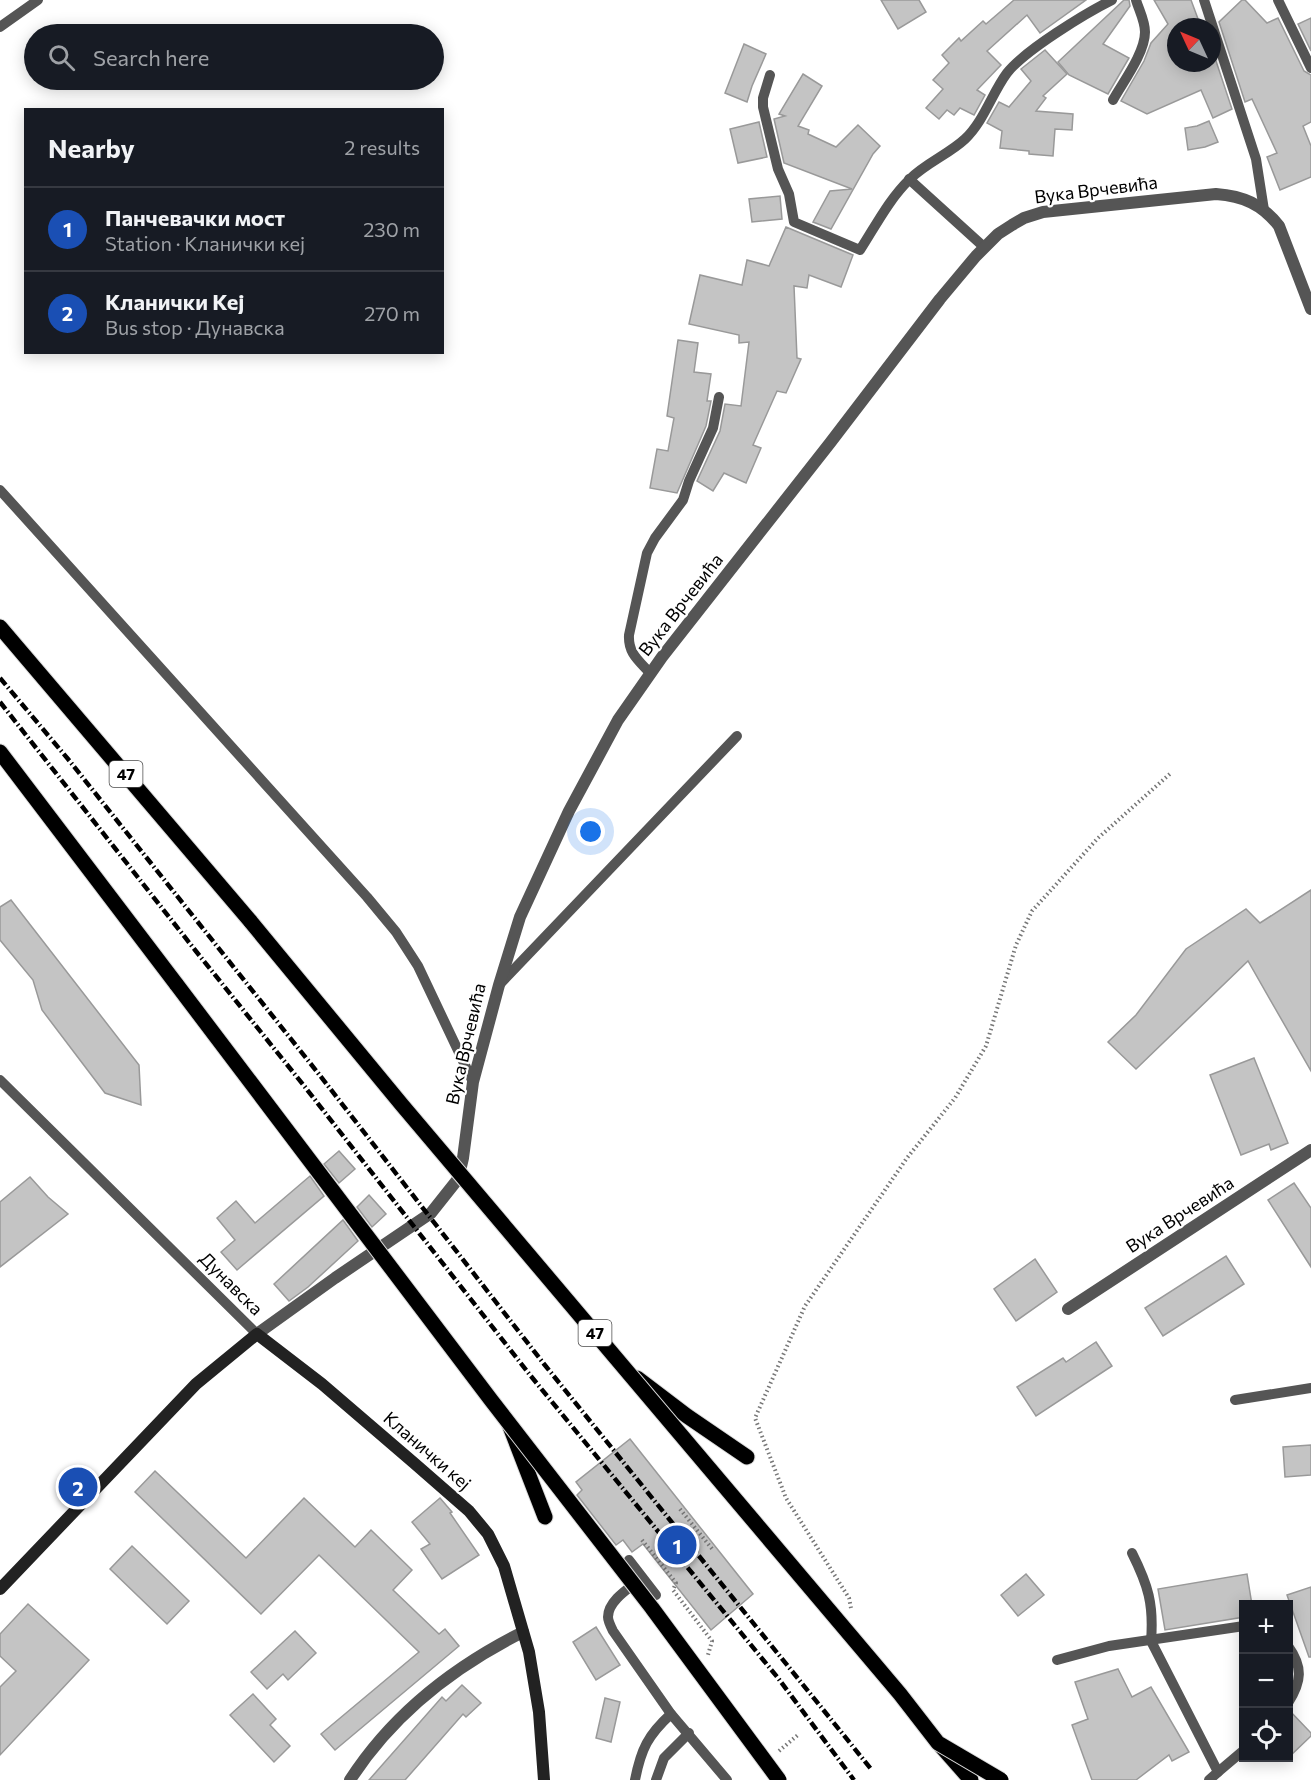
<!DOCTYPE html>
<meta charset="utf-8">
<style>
:root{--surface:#171b24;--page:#242831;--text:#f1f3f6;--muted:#9ea1a6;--line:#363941;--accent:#7c3aed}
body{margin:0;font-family:Commissioner,sans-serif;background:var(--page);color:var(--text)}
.controls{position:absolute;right:18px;bottom:18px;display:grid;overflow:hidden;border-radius:0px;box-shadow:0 3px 15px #0003}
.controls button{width:54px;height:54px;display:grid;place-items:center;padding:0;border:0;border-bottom:2px solid var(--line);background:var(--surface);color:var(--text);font:30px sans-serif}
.compass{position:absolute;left:1167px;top:18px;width:54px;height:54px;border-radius:50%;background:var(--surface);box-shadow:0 3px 15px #0003;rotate:314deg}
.you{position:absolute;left:591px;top:832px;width:21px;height:21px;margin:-15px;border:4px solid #fff;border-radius:50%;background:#1a73e8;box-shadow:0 0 0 9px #1a73e833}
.badge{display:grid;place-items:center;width:39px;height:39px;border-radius:50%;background:var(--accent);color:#fff;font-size:20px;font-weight:700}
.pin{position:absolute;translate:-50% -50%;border:3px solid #fff;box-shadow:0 2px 6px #0006}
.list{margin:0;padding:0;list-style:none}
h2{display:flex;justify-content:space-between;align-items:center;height:78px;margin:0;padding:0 24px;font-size:26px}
h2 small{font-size:20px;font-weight:400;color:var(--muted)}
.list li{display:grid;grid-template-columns:39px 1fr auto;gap:18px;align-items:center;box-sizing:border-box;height:84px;padding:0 24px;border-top:2px solid var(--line)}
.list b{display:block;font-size:22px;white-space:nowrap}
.list p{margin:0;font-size:20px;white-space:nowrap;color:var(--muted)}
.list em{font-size:20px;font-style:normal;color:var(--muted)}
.icon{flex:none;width:33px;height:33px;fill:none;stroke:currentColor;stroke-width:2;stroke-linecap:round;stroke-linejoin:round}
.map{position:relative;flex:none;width:1311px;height:1780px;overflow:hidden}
.search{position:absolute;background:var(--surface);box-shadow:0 3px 15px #0003;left:24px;top:24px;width:420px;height:66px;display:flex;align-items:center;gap:15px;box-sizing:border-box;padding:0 21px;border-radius:33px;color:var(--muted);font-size:22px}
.panel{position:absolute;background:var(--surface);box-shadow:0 3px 15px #0003;left:24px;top:108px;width:420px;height:246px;border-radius:0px}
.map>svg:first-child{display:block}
.building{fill:#c4c4c4;stroke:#999;stroke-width:1.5}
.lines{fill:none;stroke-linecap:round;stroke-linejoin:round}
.primary-casing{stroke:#dbdbdb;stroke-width:17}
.path{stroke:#777;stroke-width:4;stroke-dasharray:1.5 3;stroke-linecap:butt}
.lane{stroke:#555;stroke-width:10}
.street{stroke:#555;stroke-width:12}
.secondary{stroke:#222;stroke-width:12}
.primary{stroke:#000;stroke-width:15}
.rail{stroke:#000;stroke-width:4.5;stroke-dasharray:9 3 1.5 3;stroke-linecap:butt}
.primary-bridge-casing{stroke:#dbdbdb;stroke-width:17;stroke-linecap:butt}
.primary-bridge{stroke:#000;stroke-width:15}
.labels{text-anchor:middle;stroke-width:4.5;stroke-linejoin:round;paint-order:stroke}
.shield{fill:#fff;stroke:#4c4c4c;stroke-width:1.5}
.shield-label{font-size:16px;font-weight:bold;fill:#000}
.street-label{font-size:18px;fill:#000;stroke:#fff}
</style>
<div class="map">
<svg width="1311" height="1780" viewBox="0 0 1311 1780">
<rect width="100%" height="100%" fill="#fff"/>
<!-- building -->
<g class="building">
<polygon points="881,0 919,0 926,12 898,29"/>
<polygon points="1014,0 1086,0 1040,33 1027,15 987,51 1001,65 977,90 985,95 974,115 960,108 954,115 947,110 939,119 926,108 943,89 933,80 949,63 942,55 959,38 961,41 983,21 986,24"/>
<polygon points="1124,0 1129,0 1130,6 1103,44 1129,58 1108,94 1069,75 1058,62"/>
<polygon points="1154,0 1191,0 1201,27 1176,27 1176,63 1212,63 1212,49 1232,109 1213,118 1201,90 1147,114 1121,101 1144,61 1151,43 1168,24"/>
<polygon points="1242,0 1245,0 1267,23 1278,18 1304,71 1311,75 1311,122 1303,126 1311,146 1311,177 1280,190 1267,157 1277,153 1252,99 1245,102 1219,22"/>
<polygon points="1311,18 1311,51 1298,24"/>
<polygon points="744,44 766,54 752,86 747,102 725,93"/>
<polygon points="1045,50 1067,74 1043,96 1046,98 1036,111 1073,114 1072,130 1055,129 1053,156 1029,154 1029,151 1000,148 1002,131 987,123 999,102 1009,107 1031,81 1021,69"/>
<polygon points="803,74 822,86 798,126 809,130 808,134 836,147 858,125 880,146 873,154 831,229 813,222 830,191 852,189 784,163 774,119 785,116 779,114"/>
<polygon points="1209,121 1218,142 1205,147 1188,150 1185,128 1197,126"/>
<polygon points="759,122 767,157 738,163 730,129"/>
<polygon points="780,196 782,219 752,222 749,199"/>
<polygon points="786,227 853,255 841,287 809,275 807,288 794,286 797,358 801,359 786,393 777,391 753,445 761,448 746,483 724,473 713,491 697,481 720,431 725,404 741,406 749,342 739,343 739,335 689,324 700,275 742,285 747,260 769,266"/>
<polygon points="678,340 698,343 694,372 711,374 707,401 711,401 706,426 677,493 650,488 657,449 668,451 674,418 667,416"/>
<polygon points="1311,890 1311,1071 1248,961 1136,1069 1108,1042 1136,1015 1186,949 1246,909 1260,923"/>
<polygon points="11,900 139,1065 141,1105 105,1093 42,1010 33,980 0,940 0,907"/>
<polygon points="1254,1058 1288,1143 1271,1150 1269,1144 1241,1155 1210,1075"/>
<polygon points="339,1151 355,1169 339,1183 324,1164"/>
<polygon points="310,1176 324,1196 237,1270 221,1252 235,1240 217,1218 236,1201 255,1223"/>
<polygon points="30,1177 48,1197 68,1214 0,1267 0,1202"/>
<polygon points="1294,1183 1311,1208 1311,1267 1268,1200"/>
<polygon points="369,1195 386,1214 372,1227 357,1207"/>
<polygon points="343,1220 358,1241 308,1287 289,1301 274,1284"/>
<polygon points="1226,1256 1244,1284 1163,1336 1145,1308"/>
<polygon points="1035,1259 1057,1292 1016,1321 994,1289"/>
<polygon points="1096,1342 1112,1366 1036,1416 1017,1387 1063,1358 1066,1362"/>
<polygon points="630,1439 753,1594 711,1630 643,1544 632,1552 623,1540 616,1545 577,1495 582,1490 576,1482"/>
<polygon points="1311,1445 1311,1475 1285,1477 1283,1447"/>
<polygon points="155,1471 246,1558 304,1498 355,1547 371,1530 412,1570 393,1590 439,1634 445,1629 459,1646 335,1750 321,1734 419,1652 319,1555 261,1614 135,1492"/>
<polygon points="440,1498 452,1512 450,1513 479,1555 442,1579 421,1549 430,1544 412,1522"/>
<polygon points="132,1546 189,1601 167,1624 110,1569"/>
<polygon points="1026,1574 1044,1595 1018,1616 1001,1595"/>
<polygon points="1247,1574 1252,1605 1244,1605 1244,1617 1165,1630 1158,1589"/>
<polygon points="1311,1587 1311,1657 1309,1657 1287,1595"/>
<polygon points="28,1604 89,1660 0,1755 0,1687 16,1671 0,1656 0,1634"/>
<polygon points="596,1627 620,1665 596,1680 573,1642"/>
<polygon points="295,1631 316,1653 288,1680 283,1674 267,1689 251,1672"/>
<polygon points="1118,1669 1132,1697 1151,1687 1189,1752 1172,1761 1169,1755 1136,1780 1092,1780 1072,1725 1088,1719 1075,1682"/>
<polygon points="462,1685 481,1703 466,1717 463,1714 405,1780 369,1780 442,1697 446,1701"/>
<polygon points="253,1694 276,1719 270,1725 290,1746 274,1762 230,1715"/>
<polygon points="605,1698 620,1702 611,1742 596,1738"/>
<polygon points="1289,1710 1311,1733 1311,1736 1288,1758"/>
</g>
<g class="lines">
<defs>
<g id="primary">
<polyline points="0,627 251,922"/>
<polyline points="0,752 177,985"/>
<polyline points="637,1378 687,1416 747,1457"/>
<polyline points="509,1424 545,1517"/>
<polyline points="941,1746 971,1780"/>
</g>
</defs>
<!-- primary casing -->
<use href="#primary" class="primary-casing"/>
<!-- path -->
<g class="path">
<polyline points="680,1509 713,1550"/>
<polyline points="642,1540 676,1583 673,1590 712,1641 708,1655"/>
<polyline points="851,1608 849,1598 786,1498 755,1418 805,1306 907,1158 955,1098 986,1046 1016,945 1032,911 1098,838 1172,772"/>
<polyline points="779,1751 799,1734"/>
</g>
<!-- lane -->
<g class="lane">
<polyline points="1204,0 1256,159 1264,210"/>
<polyline points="1278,0 1311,68"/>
<polyline points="0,27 38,0"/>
<path d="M770,75L763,98V107L778,169L789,194L794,222L860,250C875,227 889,199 910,179C926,163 949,154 965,139C984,121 992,93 1007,73C1025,50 1086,13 1112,0"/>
<path d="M1113,100C1123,82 1145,53 1145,32C1145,21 1139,10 1136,0"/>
<polyline points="909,179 984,247"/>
<polyline points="0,490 367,897 396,932 418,966 473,1082"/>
<path d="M650,673C638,660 628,653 629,635L647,553L655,538L683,500L689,481L713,428L719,397"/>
<polyline points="499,985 737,736"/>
<polyline points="0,1080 257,1334"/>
<polyline points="1235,1400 1311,1388"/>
<path d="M1132,1553C1148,1585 1154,1604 1151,1641L1218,1772L1209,1780"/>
<polyline points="629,1560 656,1595"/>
<path d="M642,1578C631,1587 608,1600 608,1617C608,1621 611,1627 613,1631L671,1714"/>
<path d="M1288,1646C1303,1667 1302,1681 1288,1703"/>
<polyline points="1057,1660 1109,1646 1244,1626"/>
<polyline points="1218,1772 1244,1750"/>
<path d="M635,1780C641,1749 648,1735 671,1714L727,1780"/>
<polyline points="656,1780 664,1758 689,1733"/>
</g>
<!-- street -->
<g class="street">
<polyline points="1068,1309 1311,1150"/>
<path d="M257,1334L335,1278L431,1213L458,1179L463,1158L473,1082L499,985L520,917L569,811L618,720L662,657L830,443L940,299L976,256L998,234L1012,225L1024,218L1043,212L1216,194C1243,196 1262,204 1279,226L1311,309"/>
<path d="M350,1780C392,1715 455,1666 523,1632"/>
</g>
<!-- secondary -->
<polyline class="secondary" points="0,1589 196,1384 257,1334 322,1384 414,1463 469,1511 488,1534 504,1566 529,1652 539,1712 544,1780"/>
<!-- primary -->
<use href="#primary" class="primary"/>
<!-- rail -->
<g class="rail">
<polyline points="0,678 68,759 318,1073 544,1364 871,1769"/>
<polyline points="0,702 195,950 305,1087 530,1375 778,1678 854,1780"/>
</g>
<defs>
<g id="primary-bridge">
<polyline points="251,922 402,1105 900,1694 938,1743 1001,1780"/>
<polyline points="177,985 491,1400 652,1608 779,1780"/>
</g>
</defs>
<!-- primary-bridge casing -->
<use href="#primary-bridge" class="primary-bridge-casing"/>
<!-- primary-bridge -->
<use href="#primary-bridge" class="primary-bridge"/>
</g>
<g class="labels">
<!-- shield labels -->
<g class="shield">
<rect x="109.5" y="761" width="33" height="26" rx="4.5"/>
<rect x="578.5" y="1320" width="33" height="26" rx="4.5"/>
</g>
<g class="shield-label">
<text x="126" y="780">47</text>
<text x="595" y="1339">47</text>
</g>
<!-- street labels -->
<g class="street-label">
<text transform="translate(1096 190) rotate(-7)" y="6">Вука Врчевића</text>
<text transform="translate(681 605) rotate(-52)" y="6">Вука Врчевића</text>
<text transform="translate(466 1044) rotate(-77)" y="6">Вука Врчевића</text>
<text transform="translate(1180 1215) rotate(-33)" y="6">Вука Врчевића</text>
<text transform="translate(231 1284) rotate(45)" y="6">Дунавска</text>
<text transform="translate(427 1451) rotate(41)" y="6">Кланички кеј</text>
</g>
</g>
</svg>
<div class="controls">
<button>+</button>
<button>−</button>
<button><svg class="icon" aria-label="locate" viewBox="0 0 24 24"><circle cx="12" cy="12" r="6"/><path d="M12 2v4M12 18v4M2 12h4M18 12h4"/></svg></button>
</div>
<svg class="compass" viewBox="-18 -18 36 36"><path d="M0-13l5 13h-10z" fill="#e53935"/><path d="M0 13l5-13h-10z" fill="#9ea1a6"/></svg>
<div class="you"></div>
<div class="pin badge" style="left:677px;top:1545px;background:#1a4fb4">1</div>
<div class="pin badge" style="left:78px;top:1487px;background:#1a4fb4">2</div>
<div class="search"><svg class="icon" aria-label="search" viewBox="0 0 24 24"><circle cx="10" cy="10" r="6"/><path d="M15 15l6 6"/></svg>Search here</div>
<section class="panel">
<h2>Nearby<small>2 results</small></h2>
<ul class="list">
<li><span class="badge" style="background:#1a4fb4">1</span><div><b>Панчевачки мост</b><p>Station · Кланички кеј</p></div><em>230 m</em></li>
<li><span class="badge" style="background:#1a4fb4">2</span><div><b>Кланички Кеј</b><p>Bus stop · Дунавска</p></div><em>270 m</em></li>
</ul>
</section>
</div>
